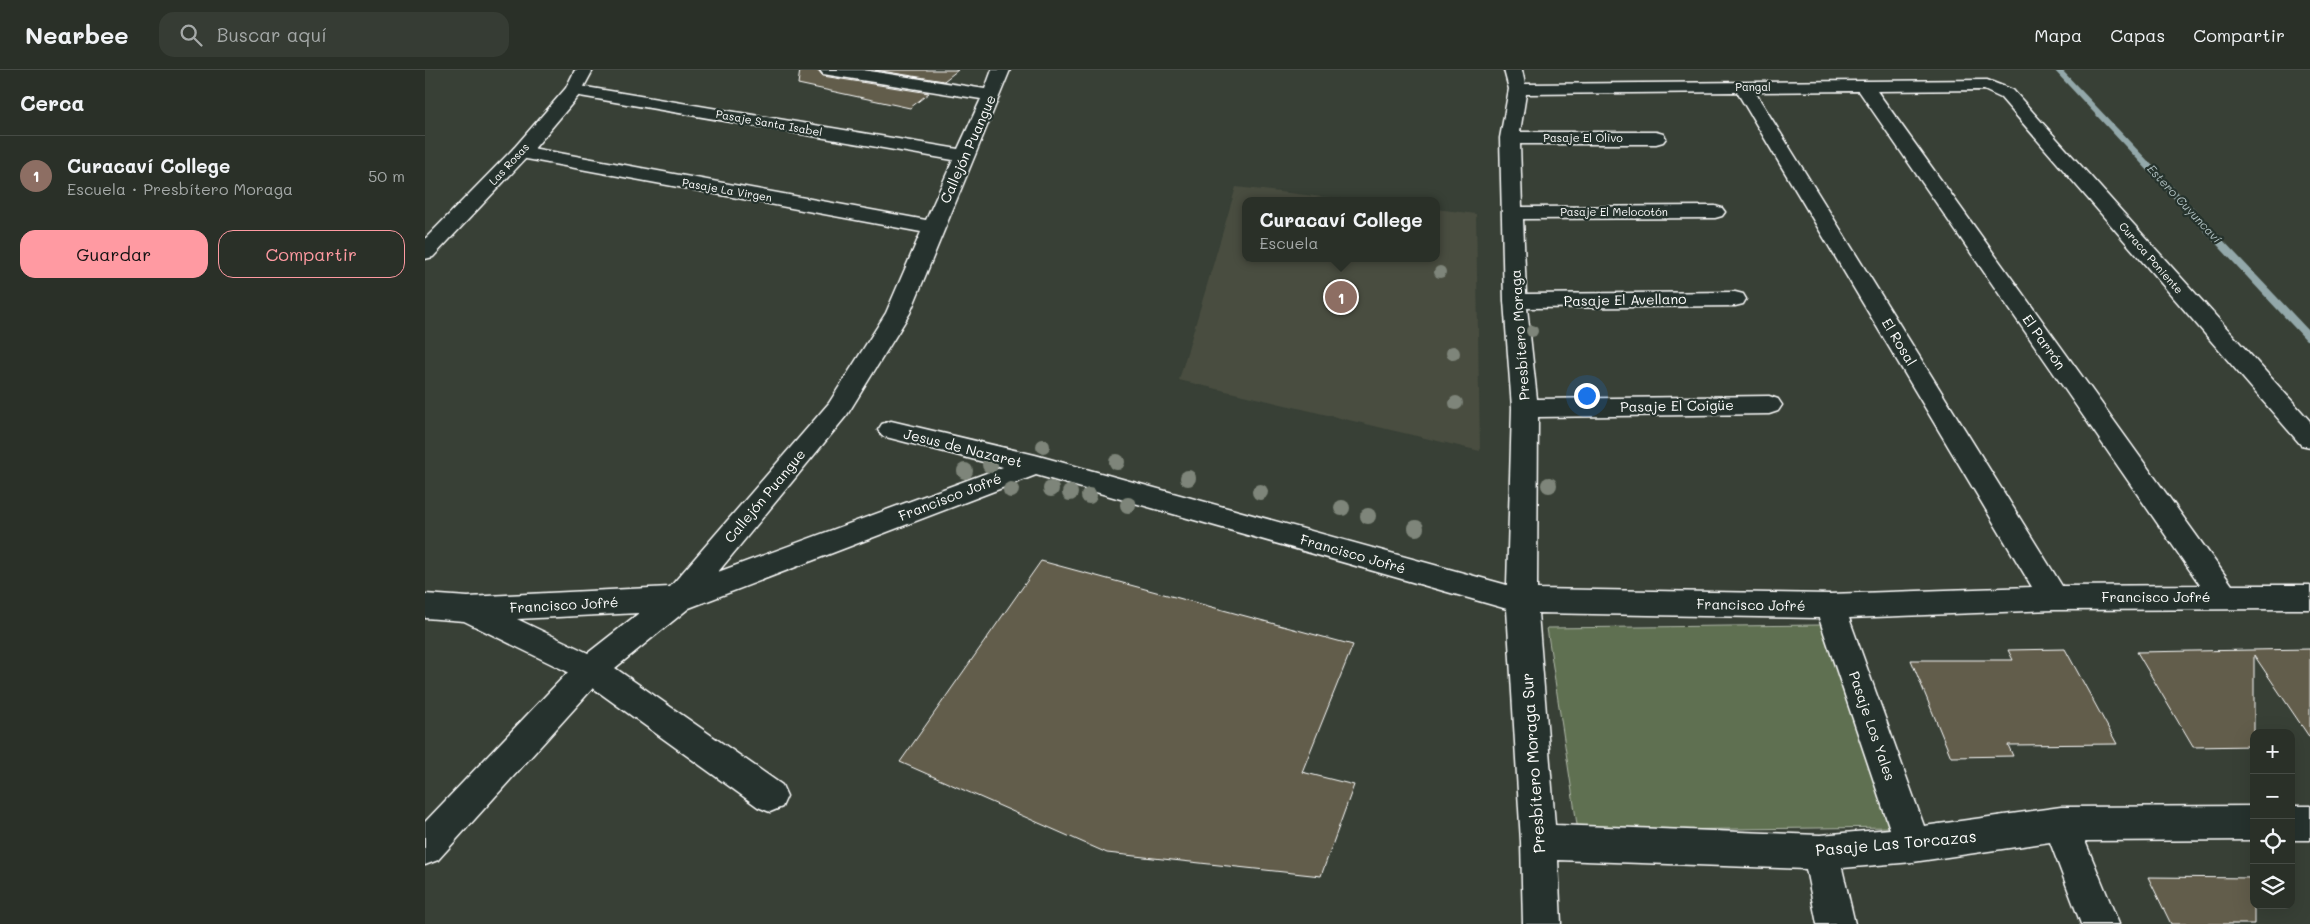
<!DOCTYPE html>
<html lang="es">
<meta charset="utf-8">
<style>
:root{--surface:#2a3028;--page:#363c34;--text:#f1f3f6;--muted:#a5a9a8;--line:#464b45;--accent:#ff9aa2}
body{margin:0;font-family:Mali,sans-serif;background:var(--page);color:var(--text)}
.controls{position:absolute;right:15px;bottom:15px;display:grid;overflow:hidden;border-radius:10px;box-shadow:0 5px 20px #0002}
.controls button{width:45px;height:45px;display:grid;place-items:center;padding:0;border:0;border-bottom:1px solid var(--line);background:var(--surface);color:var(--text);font:25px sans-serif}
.you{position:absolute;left:1161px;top:325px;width:18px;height:18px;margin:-12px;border:4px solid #fff;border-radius:50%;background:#1a73e8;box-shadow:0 0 0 8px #1a73e833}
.badge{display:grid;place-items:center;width:32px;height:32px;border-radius:50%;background:var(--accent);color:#fff;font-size:16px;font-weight:700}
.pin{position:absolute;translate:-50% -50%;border:2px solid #fff;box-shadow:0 1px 5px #0006}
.popup{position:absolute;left:817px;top:127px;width:198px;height:65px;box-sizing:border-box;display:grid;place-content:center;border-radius:10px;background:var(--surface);filter:drop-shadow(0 1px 4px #0005);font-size:16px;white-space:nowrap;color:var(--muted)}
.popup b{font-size:19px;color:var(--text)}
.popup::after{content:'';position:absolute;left:50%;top:100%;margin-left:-10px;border:10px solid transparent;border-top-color:var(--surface)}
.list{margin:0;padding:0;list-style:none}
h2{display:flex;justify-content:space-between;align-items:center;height:65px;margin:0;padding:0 20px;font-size:21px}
h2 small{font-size:16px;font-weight:400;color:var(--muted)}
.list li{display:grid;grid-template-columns:32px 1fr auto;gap:15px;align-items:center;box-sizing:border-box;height:80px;padding:0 20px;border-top:1px solid var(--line)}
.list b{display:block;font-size:19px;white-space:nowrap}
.list p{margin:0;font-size:16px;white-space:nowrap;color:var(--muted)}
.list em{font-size:16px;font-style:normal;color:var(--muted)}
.actions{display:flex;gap:10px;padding:15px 20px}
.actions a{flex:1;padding:11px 0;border:1px solid var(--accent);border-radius:15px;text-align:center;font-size:18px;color:var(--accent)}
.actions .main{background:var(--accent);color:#111}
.icon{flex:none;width:28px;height:28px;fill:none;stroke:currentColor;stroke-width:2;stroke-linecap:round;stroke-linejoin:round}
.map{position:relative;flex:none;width:1885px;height:854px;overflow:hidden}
header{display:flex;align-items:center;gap:30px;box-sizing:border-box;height:70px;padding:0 25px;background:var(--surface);border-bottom:1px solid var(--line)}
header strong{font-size:24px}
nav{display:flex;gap:28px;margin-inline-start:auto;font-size:18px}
.search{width:350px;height:45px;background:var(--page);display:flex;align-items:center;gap:12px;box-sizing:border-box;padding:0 18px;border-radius:15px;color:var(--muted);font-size:19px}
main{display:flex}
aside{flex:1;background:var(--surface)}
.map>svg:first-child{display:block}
.built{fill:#494d40}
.green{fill:#5f6f51;stroke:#afb7a8}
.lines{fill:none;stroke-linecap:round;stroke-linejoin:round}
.stream{fill:#93a8aa;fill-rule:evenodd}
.building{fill:#625d4b;stroke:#fff}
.street-casing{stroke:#fff;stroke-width:3}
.secondary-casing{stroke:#fff;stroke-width:3}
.street{fill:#26332d;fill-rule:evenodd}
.secondary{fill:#26332d;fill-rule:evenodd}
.tree{fill:#7e857a}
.labels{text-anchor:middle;stroke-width:4.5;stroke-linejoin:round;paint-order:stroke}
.far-street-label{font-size:11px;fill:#fff;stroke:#26332d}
.far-water-label{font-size:12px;font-style:italic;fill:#aebebf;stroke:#26332d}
.street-label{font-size:14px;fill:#fff;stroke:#26332d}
.near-street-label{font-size:16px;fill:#fff;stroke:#26332d}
</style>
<header>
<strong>Nearbee</strong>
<div class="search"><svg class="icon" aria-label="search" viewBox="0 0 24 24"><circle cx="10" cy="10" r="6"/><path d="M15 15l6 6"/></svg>Buscar aquí</div>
<nav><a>Mapa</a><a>Capas</a><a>Compartir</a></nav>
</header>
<main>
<aside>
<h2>Cerca<small></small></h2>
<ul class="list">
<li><span class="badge" style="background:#8d6e63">1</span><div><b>Curacaví College</b><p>Escuela · Presbítero Moraga</p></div><em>50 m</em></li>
</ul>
<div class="actions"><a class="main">Guardar</a><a>Compartir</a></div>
</aside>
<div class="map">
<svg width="1885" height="854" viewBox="0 0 1885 854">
<rect width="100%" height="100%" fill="#384036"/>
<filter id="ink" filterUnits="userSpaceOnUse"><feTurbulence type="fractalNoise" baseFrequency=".02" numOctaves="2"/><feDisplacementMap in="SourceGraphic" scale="10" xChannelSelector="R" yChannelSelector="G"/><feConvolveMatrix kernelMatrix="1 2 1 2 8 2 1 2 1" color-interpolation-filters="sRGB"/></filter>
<g filter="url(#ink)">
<!-- built -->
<polygon class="built" points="811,117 934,131 821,131 821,188 1011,188 1011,139 1051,144 1055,381 754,310"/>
<!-- green -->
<polygon class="green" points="1396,555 1470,757 1153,761 1122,558"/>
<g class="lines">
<!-- stream -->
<polygon class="stream" points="1629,0 1637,0 1885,262 1885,271 1881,270"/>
</g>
<!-- building -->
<g class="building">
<polygon points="375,0 393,0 398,6 504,23 485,38 373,14"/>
<polygon points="450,0 533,0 519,11"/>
<polygon points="616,491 928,575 877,702 929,715 896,806 682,783 475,692"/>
<polygon points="1640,579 1692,674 1583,675 1588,686 1526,687 1486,590 1588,590 1583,580"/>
<polygon points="1885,579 1885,668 1829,585 1829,676 1768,677 1712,582"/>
<polygon points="1723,807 1829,808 1829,854 1746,854"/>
</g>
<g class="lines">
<defs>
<g id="street">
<path d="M395,0H438L560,19L567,0H585L485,243L422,345L293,502L578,397L457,366L453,360L457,354L466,351L610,385L1082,515L1087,338L1079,231L1075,68L1084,19L1079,0H1097L1100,14L1562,10L1588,20L1885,351V377L1876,375L1576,28L1559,20L1452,21L1807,515H1885V539L1629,540L1424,548L1499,756L1636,737L1829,736V770L1660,771L1694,854H1656L1625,772L1488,792L1417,798L1430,854H1392L1381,799L1133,790L1136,854H1098L1096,772L1082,539L611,405L264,538L190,598L357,715L362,726L357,737L345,742L333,737L168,618L13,790L0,795V752L143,602L39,551L0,548V524L43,527L245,517L404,333L461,243L496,162L96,88L89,86L86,82L89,78L96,76L501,150L528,90L149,25L143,24L140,20L143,16L149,15L533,79L556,29L404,5L398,4ZM1434,21L1775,515L1637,516L1330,22ZM1312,22L1607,517L1405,524L1112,519L1113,347L1344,344L1353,341L1357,335L1353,329L1344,326L1112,329L1102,238L1310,236L1318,234L1321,229L1318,224L1310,222L1101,224L1098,149L1290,148L1297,146L1300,142L1297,138L1290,136L1097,137L1095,74H1231L1238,72L1241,68L1238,64L1231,62H1095L1101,24ZM214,543L163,583L92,549ZM1113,543L1394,548L1465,759L1395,765L1130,755Z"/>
<rect x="1866" y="736" width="19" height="34"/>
</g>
<polygon id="secondary" points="150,0 168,0 155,24 103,86 8,187 0,189 0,169 89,78 141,18"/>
</defs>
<!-- street casing -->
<use href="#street" class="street-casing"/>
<!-- secondary casing -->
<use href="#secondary" class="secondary-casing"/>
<!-- street -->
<use href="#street" class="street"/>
<!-- secondary -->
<use href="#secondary" class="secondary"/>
</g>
<!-- trees -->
<g class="tree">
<circle cx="1015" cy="202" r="6"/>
<circle cx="1107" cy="261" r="6"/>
<circle cx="1028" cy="283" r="7"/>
<circle cx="1031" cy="333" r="7"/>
<circle cx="618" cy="376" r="7"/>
<circle cx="692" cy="392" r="8"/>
<circle cx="565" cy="395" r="8"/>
<circle cx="540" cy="401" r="8"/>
<circle cx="763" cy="408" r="8"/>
<circle cx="1124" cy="415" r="8"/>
<circle cx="626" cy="419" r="8"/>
<circle cx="586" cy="420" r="8"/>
<circle cx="835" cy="422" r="8"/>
<circle cx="645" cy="423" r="8"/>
<circle cx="664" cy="426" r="8"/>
<circle cx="703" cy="435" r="8"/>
<circle cx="917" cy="438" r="8"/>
<circle cx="943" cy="446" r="8"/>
<circle cx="991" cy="458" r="8"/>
</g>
</g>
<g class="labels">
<!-- far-street labels -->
<g class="far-street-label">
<text x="1328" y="21">Pangal</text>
<text transform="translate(344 53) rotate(10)" y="4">Pasaje Santa Isabel</text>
<text x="1158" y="72">Pasaje El Olivo</text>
<text transform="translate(84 94) rotate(-47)" y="4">Las Rosas</text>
<text transform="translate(302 120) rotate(10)" y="4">Pasaje La Virgen</text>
<text x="1189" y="146">Pasaje El Melocotón</text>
<text transform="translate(1726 188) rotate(49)" y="4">Curaca Poniente</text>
</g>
<!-- far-water labels -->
<g class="far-water-label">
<text transform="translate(1759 134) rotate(47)" y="4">Estero Cuyuncaví</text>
</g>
<!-- street labels -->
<g class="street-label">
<text transform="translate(543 79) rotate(-66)" y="5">Callejón Puangue</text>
<text transform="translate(1200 230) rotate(-1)" y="5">Pasaje El Avellano</text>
<text transform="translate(1095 265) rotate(-94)" y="5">Presbítero Moraga</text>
<text transform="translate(1474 272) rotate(59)" y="5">El Rosal</text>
<text transform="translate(1619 272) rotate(55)" y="5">El Parrón</text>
<text transform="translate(1252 336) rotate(-1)" y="5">Pasaje El Coigüe</text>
<text transform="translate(538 378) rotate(14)" y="5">Jesus de Nazaret</text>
<text transform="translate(340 426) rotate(-50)" y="5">Callejón Puangue</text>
<text transform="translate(525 427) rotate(-21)" y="5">Francisco Jofré</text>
<text transform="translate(928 484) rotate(16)" y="5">Francisco Jofré</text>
<text x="1731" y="532">Francisco Jofré</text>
<text transform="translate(139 535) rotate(-3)" y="5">Francisco Jofré</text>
<text transform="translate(1326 535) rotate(1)" y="5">Francisco Jofré</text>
<text transform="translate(1447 656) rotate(71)" y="5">Pasaje Los Yales</text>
</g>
<!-- near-street labels -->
<g class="near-street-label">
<text transform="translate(1108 693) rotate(-94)" y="6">Presbítero Moraga Sur</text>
<text transform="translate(1471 773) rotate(-5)" y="6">Pasaje Las Torcazas</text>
</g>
</g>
</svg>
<div class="controls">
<button>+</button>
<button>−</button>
<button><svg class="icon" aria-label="locate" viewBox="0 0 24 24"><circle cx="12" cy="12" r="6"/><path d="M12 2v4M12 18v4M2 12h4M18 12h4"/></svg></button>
<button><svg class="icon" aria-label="layers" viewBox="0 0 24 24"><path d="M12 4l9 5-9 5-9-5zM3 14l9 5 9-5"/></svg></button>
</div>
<div class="you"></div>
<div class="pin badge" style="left:916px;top:227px;background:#8d6e63">1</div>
<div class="popup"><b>Curacaví College</b>Escuela</div>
</div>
</main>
